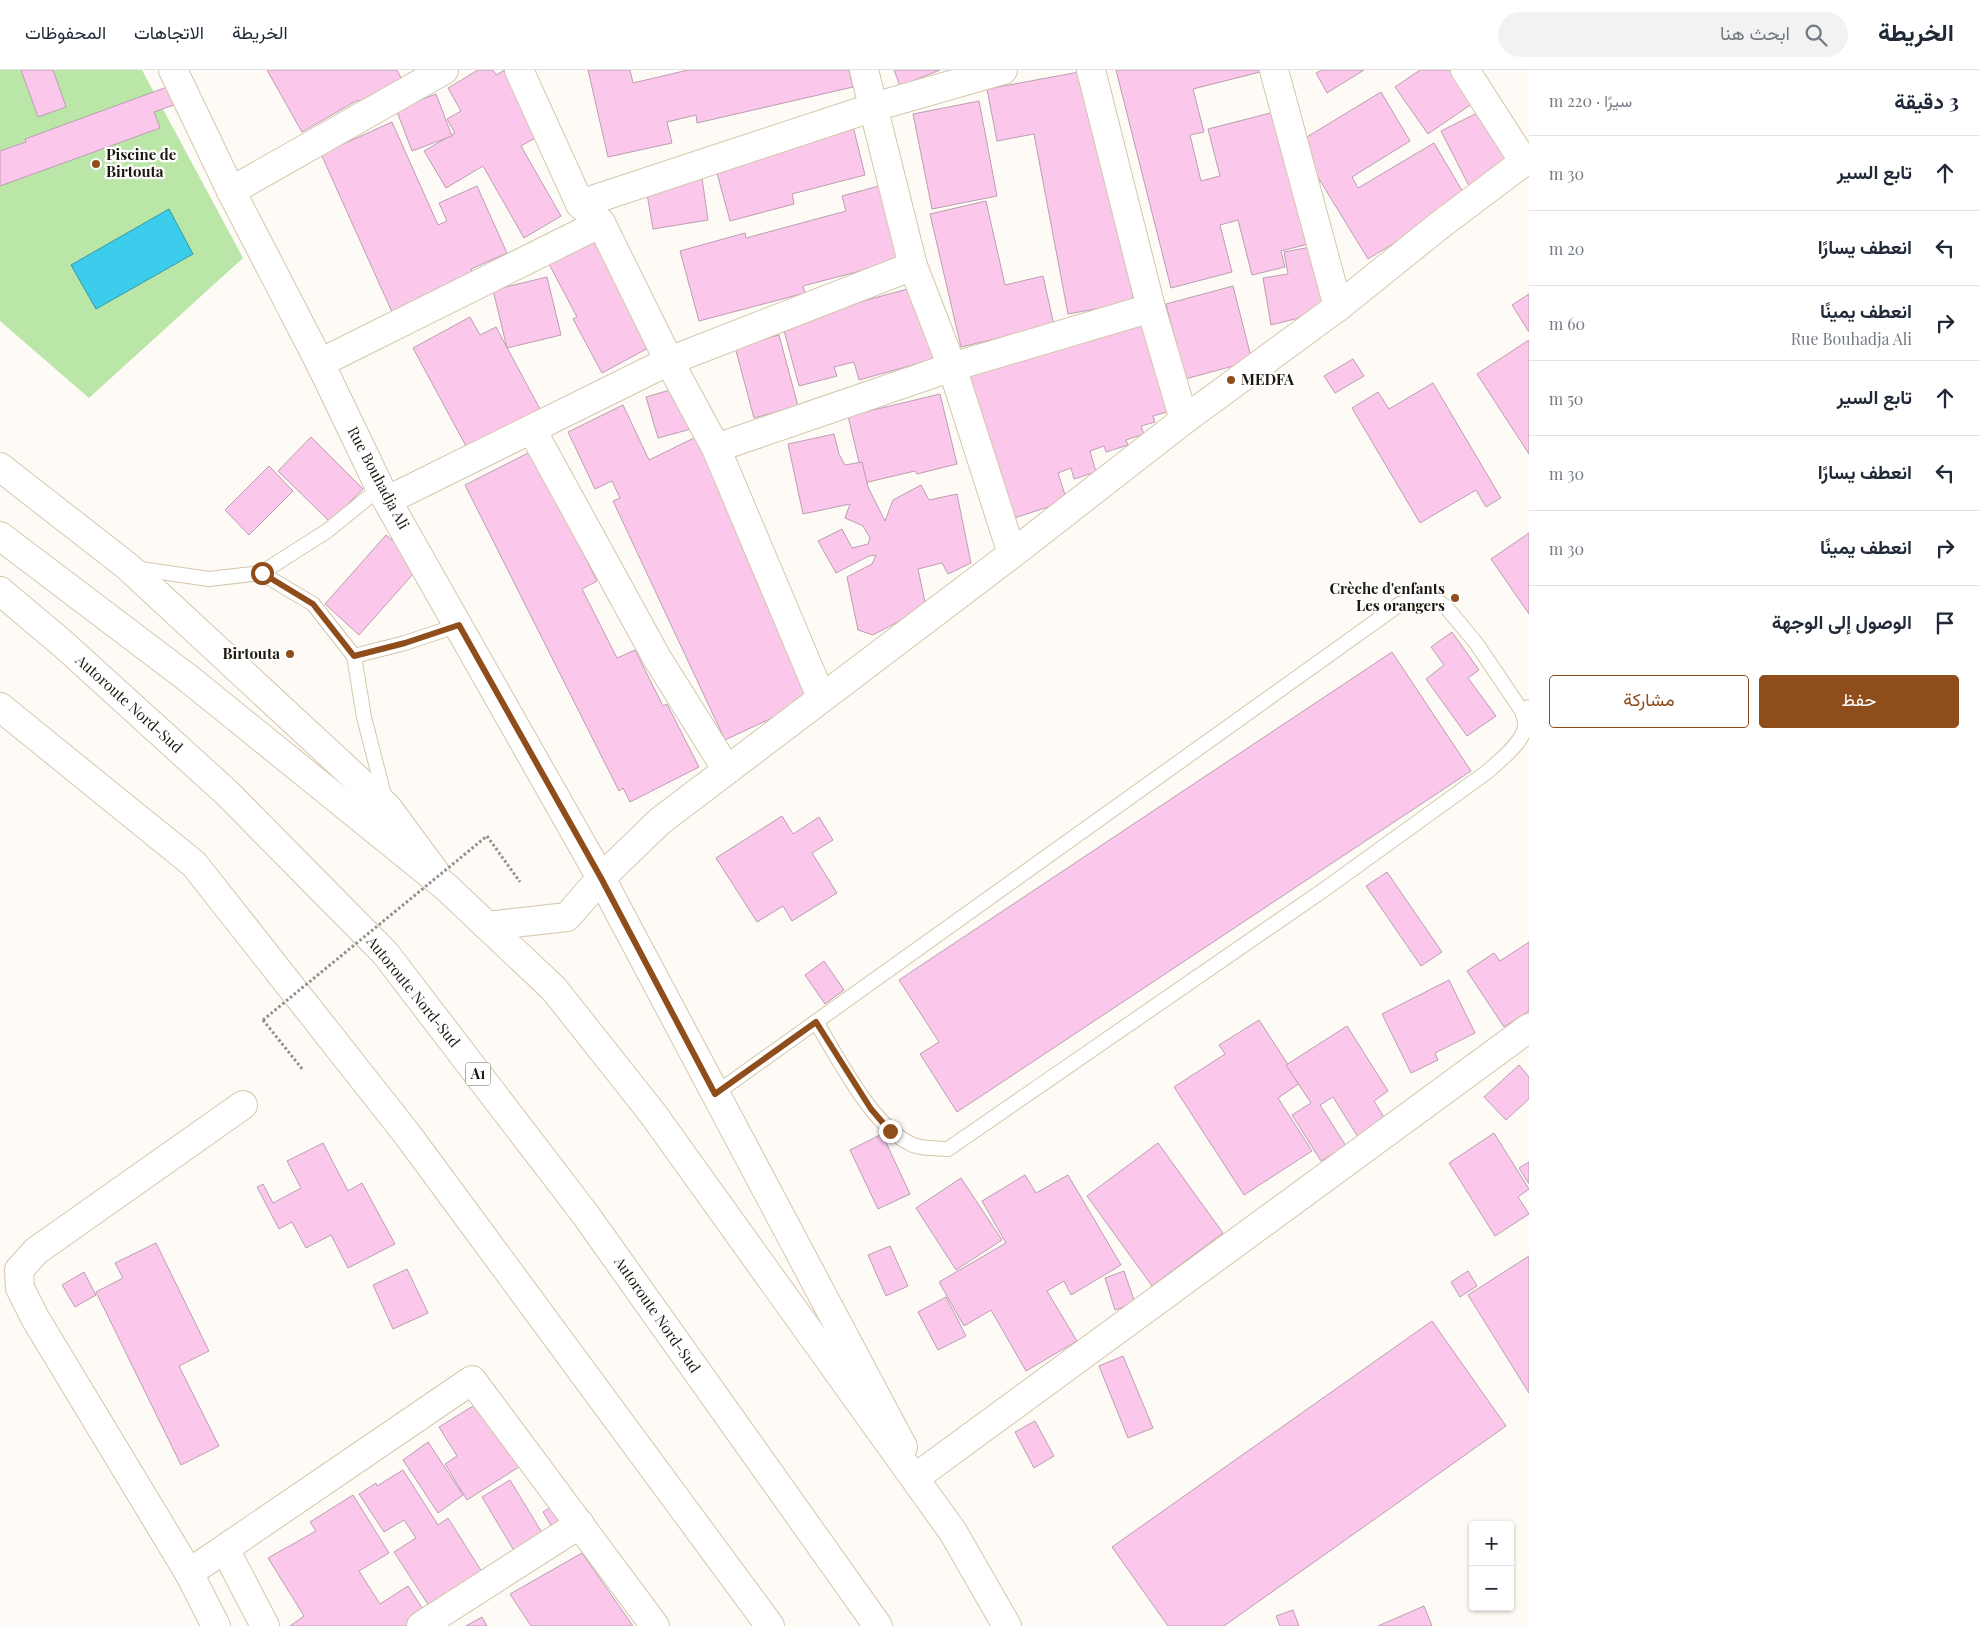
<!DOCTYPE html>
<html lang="ar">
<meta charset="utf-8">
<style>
:root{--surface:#fff;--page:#f2f2f3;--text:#1f2937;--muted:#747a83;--line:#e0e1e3;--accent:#8f4d1b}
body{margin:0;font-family:"Playfair Display",Vazirmatn,serif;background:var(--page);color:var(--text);direction:rtl}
.controls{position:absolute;right:15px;bottom:15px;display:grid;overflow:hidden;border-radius:5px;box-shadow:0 1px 4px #0004}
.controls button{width:45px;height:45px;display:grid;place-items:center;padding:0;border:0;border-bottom:1px solid var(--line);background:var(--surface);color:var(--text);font:25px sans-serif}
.stop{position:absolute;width:15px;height:15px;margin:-11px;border:4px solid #8f4d1b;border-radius:50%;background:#fff}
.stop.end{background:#8f4d1b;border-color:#fff;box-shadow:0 1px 5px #0008}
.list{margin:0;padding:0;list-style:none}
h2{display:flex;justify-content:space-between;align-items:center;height:65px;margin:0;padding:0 20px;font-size:21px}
h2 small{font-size:16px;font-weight:400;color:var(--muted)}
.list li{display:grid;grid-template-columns:32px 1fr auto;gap:15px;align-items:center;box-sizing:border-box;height:75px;padding:0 20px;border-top:1px solid var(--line)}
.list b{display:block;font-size:19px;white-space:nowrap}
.list p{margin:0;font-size:16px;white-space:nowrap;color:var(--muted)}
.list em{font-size:16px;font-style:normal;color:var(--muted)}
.actions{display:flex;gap:10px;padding:15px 20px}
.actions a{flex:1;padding:11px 0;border:1px solid var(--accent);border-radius:5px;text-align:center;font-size:18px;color:var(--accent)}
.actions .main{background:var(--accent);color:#fff}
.icon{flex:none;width:28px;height:28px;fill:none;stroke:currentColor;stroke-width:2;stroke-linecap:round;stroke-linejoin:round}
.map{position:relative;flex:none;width:1529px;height:1556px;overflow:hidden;direction:ltr}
header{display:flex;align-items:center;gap:30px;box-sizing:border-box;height:70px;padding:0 25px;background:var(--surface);border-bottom:1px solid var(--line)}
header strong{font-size:24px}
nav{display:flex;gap:28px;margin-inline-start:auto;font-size:18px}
.search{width:350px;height:45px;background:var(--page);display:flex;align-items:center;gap:12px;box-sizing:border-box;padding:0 18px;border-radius:28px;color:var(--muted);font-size:19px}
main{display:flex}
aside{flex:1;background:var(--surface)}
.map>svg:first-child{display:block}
.pitch{fill:#bae7a7}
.water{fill:#3ccdec;stroke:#3397a9}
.building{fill:#fbc7eb;stroke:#ba9fb1}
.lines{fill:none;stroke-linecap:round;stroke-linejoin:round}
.lane-casing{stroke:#d4c7ab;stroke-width:16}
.street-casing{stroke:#d4c7ab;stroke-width:30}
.secondary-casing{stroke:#d4c7ab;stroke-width:30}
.highway-casing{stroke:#d4c7ab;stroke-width:30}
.path{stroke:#938f87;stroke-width:3;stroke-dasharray:2.5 2.5;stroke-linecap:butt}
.lane{stroke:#fff;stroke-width:14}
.street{stroke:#fff;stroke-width:28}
.secondary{stroke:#fff;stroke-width:28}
.highway{stroke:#fff;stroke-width:28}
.path-bridge{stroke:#938f87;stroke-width:3;stroke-dasharray:2.5 2.5;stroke-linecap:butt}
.route{stroke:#8f4d1b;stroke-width:6}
.poi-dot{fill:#8f4d1b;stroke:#fff;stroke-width:2}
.labels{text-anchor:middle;stroke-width:4.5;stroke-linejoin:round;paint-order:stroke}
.shield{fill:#fff;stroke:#615d56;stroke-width:1}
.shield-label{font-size:14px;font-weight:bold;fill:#1d180e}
.poi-label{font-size:15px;font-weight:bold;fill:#1d180e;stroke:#fff;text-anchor:start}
.street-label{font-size:15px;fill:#1d180e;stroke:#fff}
</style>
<header>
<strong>الخريطة</strong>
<div class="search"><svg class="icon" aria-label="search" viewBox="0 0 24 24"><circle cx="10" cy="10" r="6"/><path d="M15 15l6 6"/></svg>ابحث هنا</div>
<nav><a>الخريطة</a><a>الاتجاهات</a><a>المحفوظات</a></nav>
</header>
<main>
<aside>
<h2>3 دقيقة<small>سيرًا · 220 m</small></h2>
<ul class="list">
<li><svg class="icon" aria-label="ahead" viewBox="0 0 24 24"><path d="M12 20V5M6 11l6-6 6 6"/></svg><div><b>تابع السير</b></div><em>30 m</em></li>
<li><svg class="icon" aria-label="left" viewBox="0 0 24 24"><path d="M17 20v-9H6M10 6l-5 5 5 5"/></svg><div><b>انعطف يسارًا</b></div><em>20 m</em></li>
<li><svg class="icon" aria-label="right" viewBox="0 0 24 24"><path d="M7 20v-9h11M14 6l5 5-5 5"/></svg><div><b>انعطف يمينًا</b><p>Rue Bouhadja Ali</p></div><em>60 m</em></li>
<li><svg class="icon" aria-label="ahead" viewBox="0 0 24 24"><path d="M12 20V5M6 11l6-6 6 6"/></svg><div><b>تابع السير</b></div><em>50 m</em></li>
<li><svg class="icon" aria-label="left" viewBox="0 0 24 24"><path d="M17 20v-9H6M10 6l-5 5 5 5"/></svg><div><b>انعطف يسارًا</b></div><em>30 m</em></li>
<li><svg class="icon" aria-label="right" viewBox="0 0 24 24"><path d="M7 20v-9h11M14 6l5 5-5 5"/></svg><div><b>انعطف يمينًا</b></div><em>30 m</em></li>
<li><svg class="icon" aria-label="arrive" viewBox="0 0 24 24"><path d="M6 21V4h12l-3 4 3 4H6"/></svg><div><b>الوصول إلى الوجهة</b></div></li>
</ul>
<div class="actions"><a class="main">حفظ</a><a>مشاركة</a></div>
</aside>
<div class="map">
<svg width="1529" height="1556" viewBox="0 0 1529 1556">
<rect width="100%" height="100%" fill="#fefbf6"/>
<!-- pitch -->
<polygon class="pitch" points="0,0 142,0 243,188 89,328 0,251"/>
<!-- water -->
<polygon class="water" points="169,139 193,184 96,239 71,195"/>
<!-- building -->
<g class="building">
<polygon points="21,0 53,0 66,37 38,47"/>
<polygon points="267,0 397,0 401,8 359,32 358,30 302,62"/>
<polygon points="478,0 493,0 496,5 505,0 510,0 546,62 521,76 561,146 524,168 483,96 446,118 424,81 455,63 447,49 461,41 448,18"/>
<polygon points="588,0 630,0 633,13 688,0 849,0 853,17 697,53 696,45 667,52 672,73 608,87"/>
<polygon points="894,0 940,0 900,16"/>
<polygon points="1090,0 1134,232 1068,244 1034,64 997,71 987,19"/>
<polygon points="1116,0 1268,0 1193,19 1204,62 1190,65 1201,111 1220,106 1208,59 1282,40 1316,172 1281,181 1285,197 1252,205 1238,150 1220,155 1232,202 1171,218"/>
<polygon points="1322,0 1364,0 1327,23 1316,3"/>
<polygon points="1420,0 1459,0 1479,29 1428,64 1395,17"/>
<polygon points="167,17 174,35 154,42 160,58 0,116 0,81 26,72 25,69"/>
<polygon points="1381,22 1410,71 1352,107 1358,118 1434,73 1467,129 1368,189 1297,73"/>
<polygon points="436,24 452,66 412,81 396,39"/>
<polygon points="979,31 997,126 932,139 913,44"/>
<polygon points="1483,40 1513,96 1470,118 1441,61"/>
<polygon points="392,52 438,155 447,151 439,133 477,116 507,183 471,199 474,205 392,242 321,84"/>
<polygon points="853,56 865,105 792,124 794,134 730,151 714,92"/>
<polygon points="702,108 708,150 653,159 646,118"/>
<polygon points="879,116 898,191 803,216 805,223 699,251 680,181 745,163 746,168 846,141 842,126"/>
<polygon points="986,131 1005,215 1043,206 1054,255 961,277 930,144"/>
<polygon points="593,170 650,277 602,303 573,249 577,247 549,194"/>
<polygon points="1316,176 1327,241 1271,255 1263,208 1288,204 1284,182"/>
<polygon points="547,207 561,265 507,278 493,220"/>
<polygon points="1233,216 1252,291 1185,309 1166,234"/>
<polygon points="915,217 934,289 859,310 854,292 834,297 837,306 799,316 782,253"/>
<polygon points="1529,224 1529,262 1512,235"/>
<polygon points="1144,243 1174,340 1153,346 1155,352 1141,356 1144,364 1126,370 1128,375 1106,382 1104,376 1090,381 1096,402 1074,409 1071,398 1058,403 1067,431 1011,449 968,303"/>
<polygon points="470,247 480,265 496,257 540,339 467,378 413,278"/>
<polygon points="779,265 798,336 754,348 735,277"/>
<polygon points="1529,270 1529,384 1477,304"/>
<polygon points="1353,289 1364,306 1335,323 1324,306"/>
<polygon points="1433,313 1501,428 1486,437 1476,420 1420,453 1352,338 1378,322 1389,339"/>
<polygon points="680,317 691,359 658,368 646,327"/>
<polygon points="940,324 957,394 917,404 915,401 864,413 848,346"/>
<polygon points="623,335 649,390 696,367 819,626 725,670 613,431 620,428 612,411 595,419 568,362"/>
<polygon points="834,364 839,384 845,395 862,392 868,417 885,451 893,430 921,415 929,430 957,424 971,493 948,504 942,493 918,499 926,537 873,565 858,560 847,507 872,494 876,485 869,486 836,503 818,471 842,459 852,478 868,474 870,468 863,456 845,448 850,434 803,444 788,374"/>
<polygon points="311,367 363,419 330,452 278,401"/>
<polygon points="532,381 597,511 582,519 617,588 635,580 663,636 667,634 699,697 630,732 623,718 619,721 465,415"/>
<polygon points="269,396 293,421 249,465 225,440"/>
<polygon points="1529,463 1529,544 1491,489"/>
<polygon points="386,465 421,495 359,565 325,534"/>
<polygon points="1452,562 1479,600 1468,608 1496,646 1467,666 1426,609 1444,595 1431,577"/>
<polygon points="1392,582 1471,701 957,1042 920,984 939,972 899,910"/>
<polygon points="782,746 793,764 819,747 833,770 812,783 837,823 792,851 783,836 757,852 716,788"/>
<polygon points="1387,802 1442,882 1421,896 1366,816"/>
<polygon points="1529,872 1529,941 1504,957 1467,901 1494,883 1500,891"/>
<polygon points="824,891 844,920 825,934 805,905"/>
<polygon points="1449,910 1475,963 1435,983 1438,990 1411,1003 1382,944"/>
<polygon points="1259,950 1300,1013 1278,1028 1312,1081 1244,1125 1174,1017 1225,984 1219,975"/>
<polygon points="1347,956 1388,1021 1374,1031 1385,1049 1358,1067 1333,1027 1320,1035 1346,1076 1321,1091 1292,1045 1311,1033 1286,995"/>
<polygon points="1519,995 1529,1007 1529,1029 1506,1050 1484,1027"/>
<polygon points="1494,1063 1529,1119 1518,1127 1529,1144 1495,1166 1449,1093"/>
<polygon points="882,1064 910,1124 878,1139 850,1080"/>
<polygon points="323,1073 348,1121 362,1113 395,1174 348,1198 331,1165 306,1178 292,1152 279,1159 257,1117 263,1114 273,1133 301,1118 287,1091"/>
<polygon points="1158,1073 1223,1163 1152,1216 1087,1126"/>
<polygon points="1529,1092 1529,1114 1519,1098"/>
<polygon points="1025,1105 1036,1123 1068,1105 1121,1195 1071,1225 1064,1211 1047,1221 1077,1271 1026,1301 991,1240 964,1256 939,1212 1006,1173 982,1131"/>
<polygon points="961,1108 1002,1170 956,1200 916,1138"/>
<polygon points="156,1173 209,1281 179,1296 219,1376 181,1395 96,1222 123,1208 115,1193"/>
<polygon points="890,1176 908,1216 886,1226 868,1185"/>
<polygon points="1529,1186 1529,1323 1468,1225"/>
<polygon points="407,1199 428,1243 393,1259 373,1215"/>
<polygon points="1124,1201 1135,1233 1115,1240 1105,1208"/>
<polygon points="1468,1201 1477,1216 1460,1227 1451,1212"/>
<polygon points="84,1202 96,1225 75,1237 62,1215"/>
<polygon points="946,1227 966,1266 938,1280 918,1242"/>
<polygon points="1432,1251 1506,1356 1224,1556 1168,1556 1112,1477"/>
<polygon points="1123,1286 1153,1358 1128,1368 1099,1296"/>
<polygon points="481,1331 522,1395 467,1430 445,1394 457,1386 439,1357"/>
<polygon points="1035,1351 1054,1386 1034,1398 1015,1362"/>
<polygon points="428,1372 463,1425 438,1443 403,1390"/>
<polygon points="403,1400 438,1455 448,1448 482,1502 433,1542 394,1482 416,1468 404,1450 384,1462 359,1424 376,1413 377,1416"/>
<polygon points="510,1410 544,1466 516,1484 482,1427"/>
<polygon points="353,1425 389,1483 359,1501 380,1534 408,1516 426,1544 406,1556 290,1556 304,1546 268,1488 316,1461 310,1452"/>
<polygon points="560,1431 572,1448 554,1460 543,1442"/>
<polygon points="582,1483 633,1556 531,1556 510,1524"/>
<polygon points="1424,1536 1432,1556 1378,1556"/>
<polygon points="1293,1540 1299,1556 1280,1556 1276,1546"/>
<polygon points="482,1547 487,1556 466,1556"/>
</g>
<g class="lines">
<defs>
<g id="lane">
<polyline points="134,498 209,509 261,503 313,534 354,586 364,647 385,729"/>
<polyline points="261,503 327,461 380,418"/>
<polyline points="354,586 405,573 459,555"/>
<path d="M816,952C839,989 872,1057 913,1075C923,1079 937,1078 948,1079L1325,819L1487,702C1498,692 1524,672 1525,656C1526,652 1523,645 1522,641"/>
<polyline points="715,1024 1400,534 1413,530 1432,528 1446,537 1476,573 1522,641 1529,637"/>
</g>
<g id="street">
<polyline points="519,0 580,134 601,153 669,291 716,378 821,627"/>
<polyline points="864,0 913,196 952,297 1012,484"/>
<polyline points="1091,0 1151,238 1184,350"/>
<polyline points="1274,0 1338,237"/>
<polyline points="1465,0 1524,92"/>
<polyline points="231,121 444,0"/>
<polyline points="580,134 874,37 1003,0"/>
<polyline points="320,293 601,153"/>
<polyline points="532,360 657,588 727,700"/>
<polyline points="716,378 952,297 1151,238"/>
<polyline points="388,430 669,291 913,196"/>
<polyline points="919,1405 1529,958"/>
<polyline points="225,1479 265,1556"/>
<polyline points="189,1503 472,1310 655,1556"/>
<polyline points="216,1556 189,1503 35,1248 20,1218 19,1200 36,1181 243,1035"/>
<polyline points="421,1556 580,1454"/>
</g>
<g id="secondary">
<polyline points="173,0 231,121 320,293 380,418 601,808 903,1377"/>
<polyline points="0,397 127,496 387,737 435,802"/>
<polyline points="487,856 567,847 601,808 660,751 1012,484 1184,350 1338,237 1440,155 1529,88"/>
</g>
<g id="highway">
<polyline points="0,466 189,609 446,817 554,919 653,1044 953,1462 1007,1556"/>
<polyline points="0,521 63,574 227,723 385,883 585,1144 878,1556"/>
<polyline points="0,637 194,794 407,1064 770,1556"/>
</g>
</defs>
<!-- lane casing -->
<use href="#lane" class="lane-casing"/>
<!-- street casing -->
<use href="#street" class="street-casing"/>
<!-- secondary casing -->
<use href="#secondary" class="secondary-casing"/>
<!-- highway casing -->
<use href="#highway" class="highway-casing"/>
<!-- path -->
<g class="path">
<polyline points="487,766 520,812"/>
<polyline points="263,950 303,1000"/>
</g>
<!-- lane -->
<use href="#lane" class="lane"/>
<!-- street -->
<use href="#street" class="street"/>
<!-- secondary -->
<use href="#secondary" class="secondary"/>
<!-- highway -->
<use href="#highway" class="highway"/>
<!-- path-bridge -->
<polyline class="path-bridge" points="263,950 487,766"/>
</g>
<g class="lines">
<!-- route -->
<polyline class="route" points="262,503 313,534 354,586 405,573 459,555 601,808 715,1024 816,952 871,1039 890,1061"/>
</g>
<!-- markers -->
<g class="poi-dot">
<circle cx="96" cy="94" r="5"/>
<circle cx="1231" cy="310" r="5"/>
<circle cx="1455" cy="528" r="5"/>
<circle cx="290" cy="584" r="5"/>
</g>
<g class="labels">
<!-- shield labels -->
<rect class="shield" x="465.5" y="992.5" width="25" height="23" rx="4"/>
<g class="shield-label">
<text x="478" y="1009">A1</text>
</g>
<!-- poi labels -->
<g class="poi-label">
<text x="106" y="90">Piscine de<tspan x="106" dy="17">Birtouta</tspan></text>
<text x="1241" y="315">MEDFA</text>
<text x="1445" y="524" text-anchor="end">Crèche d'enfants<tspan x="1445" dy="17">Les orangers</tspan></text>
<text x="280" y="589" text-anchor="end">Birtouta</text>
</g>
<!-- street labels -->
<g class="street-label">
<text transform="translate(378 408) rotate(62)" y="5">Rue Bouhadja Ali</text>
<text transform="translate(129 634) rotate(42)" y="5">Autoroute Nord-Sud</text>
<text transform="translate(413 922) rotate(51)" y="5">Autoroute Nord-Sud</text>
<text transform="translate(657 1245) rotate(55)" y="5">Autoroute Nord-Sud</text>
</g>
</g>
</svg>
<div class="controls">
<button>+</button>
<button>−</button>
</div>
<div class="stop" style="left:262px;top:503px"></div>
<div class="stop end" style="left:890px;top:1061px"></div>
</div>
</main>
